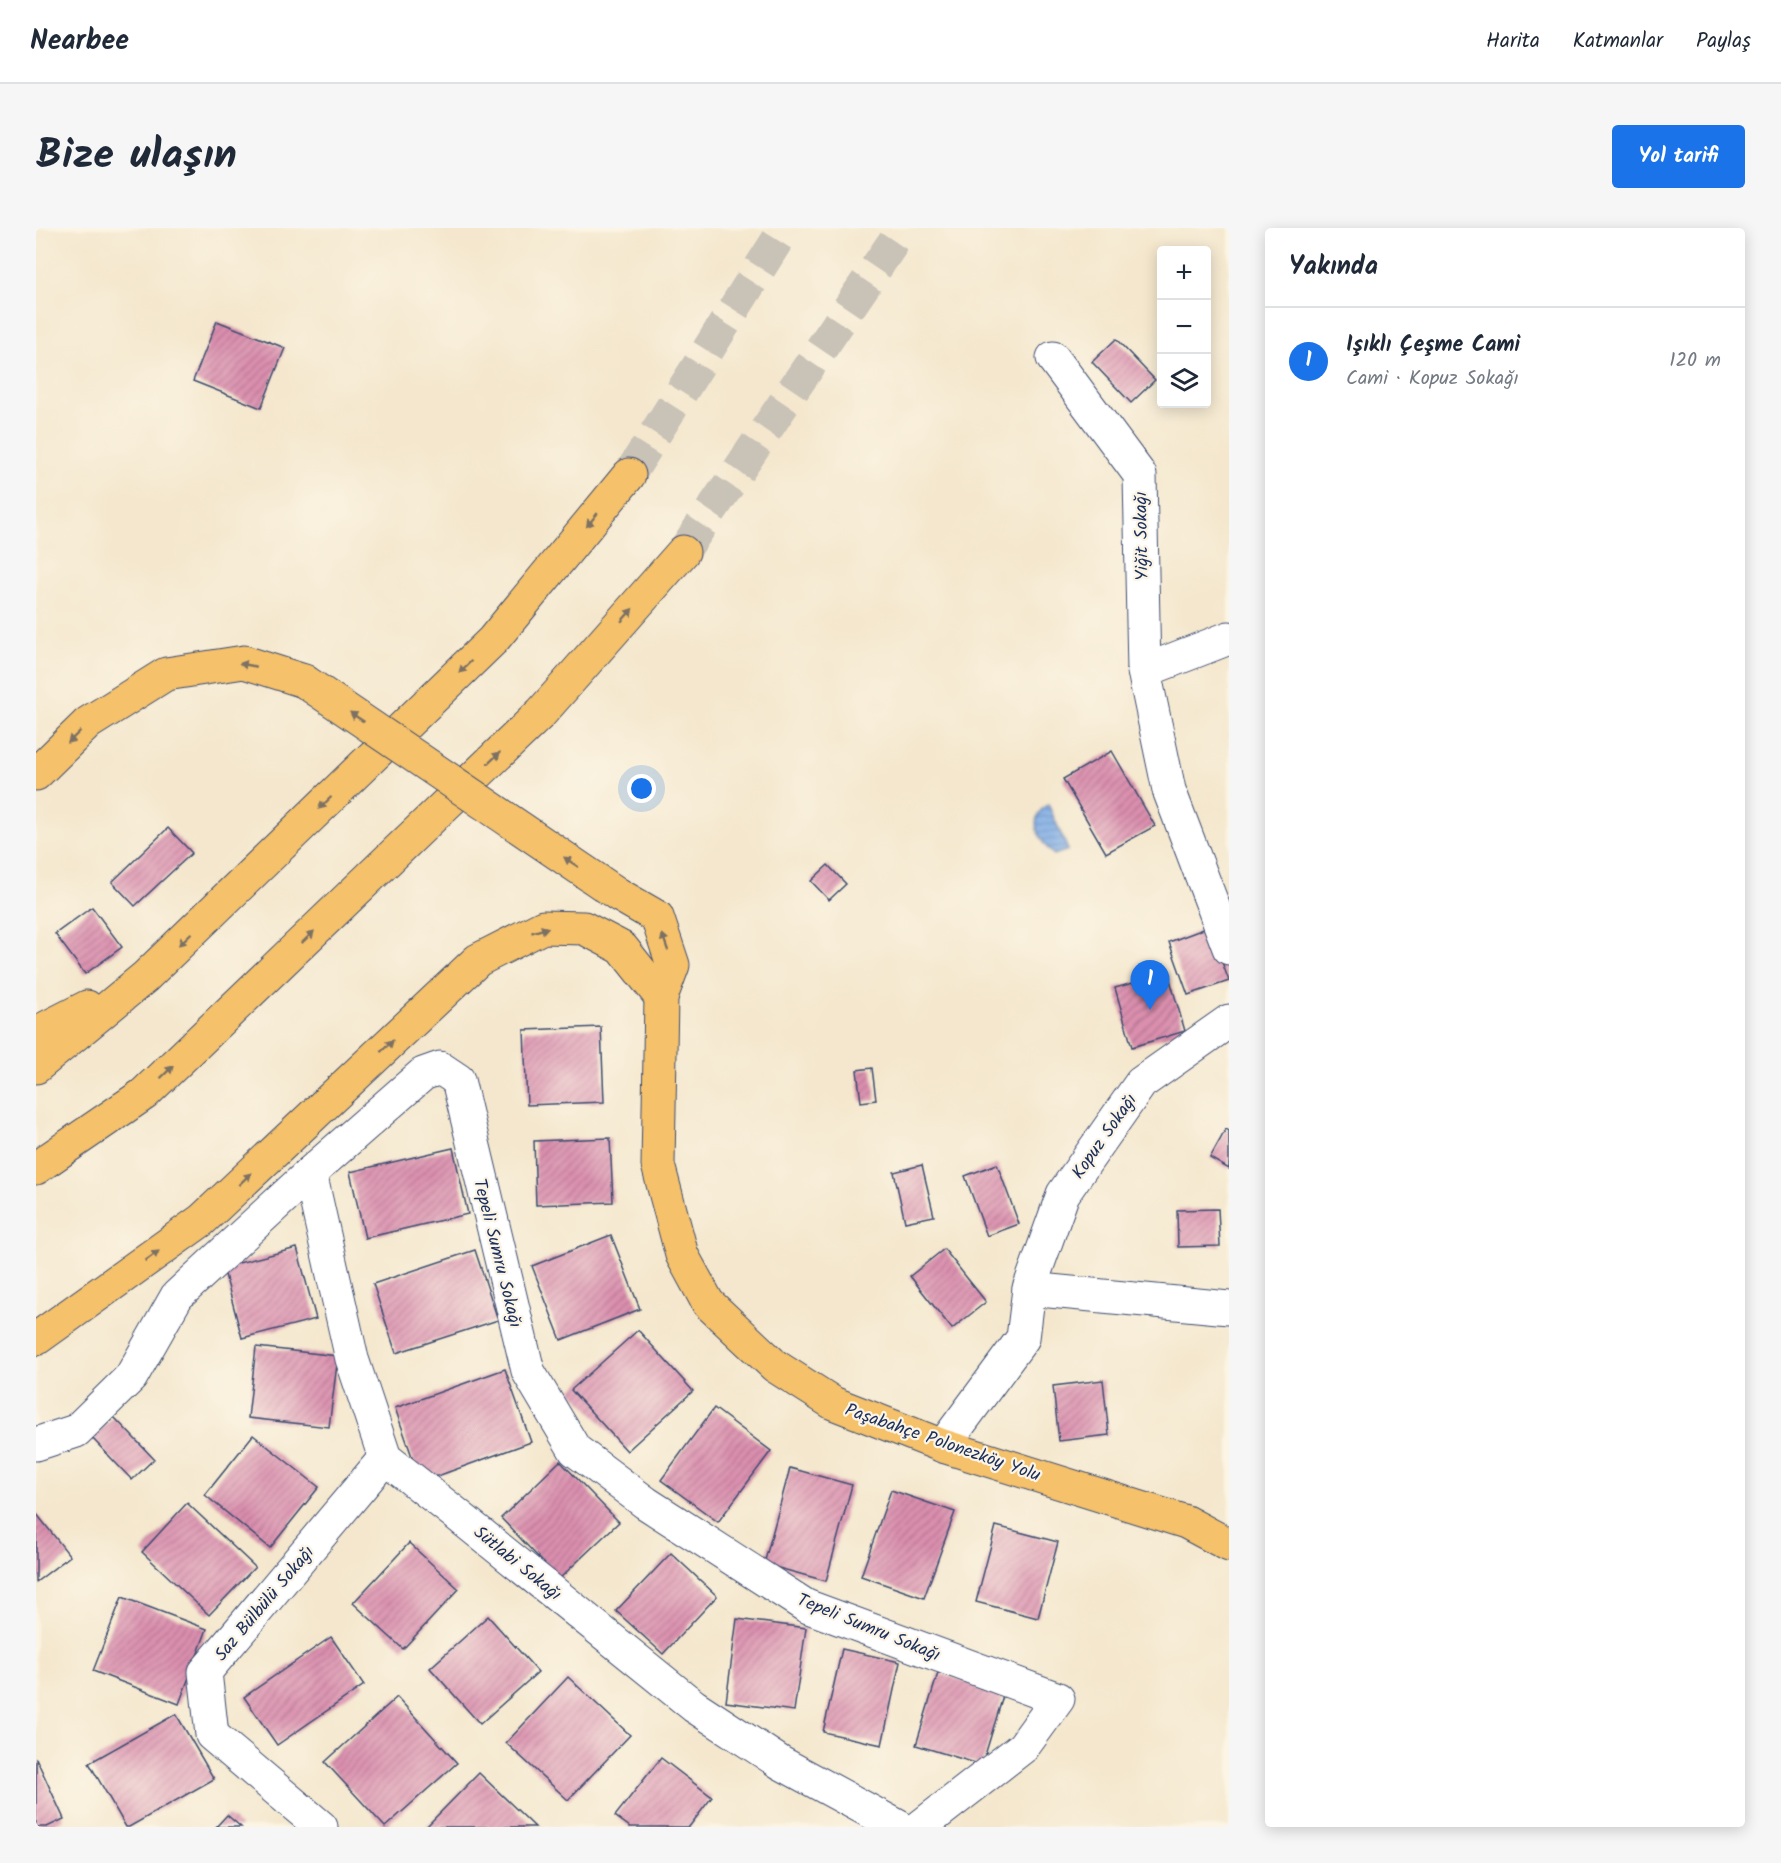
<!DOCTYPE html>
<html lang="tr">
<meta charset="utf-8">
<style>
:root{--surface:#fff;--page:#f6f6f7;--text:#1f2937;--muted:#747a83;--line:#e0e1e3;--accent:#1a73e8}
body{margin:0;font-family:Kalam,sans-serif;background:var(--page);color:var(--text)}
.controls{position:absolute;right:18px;top:18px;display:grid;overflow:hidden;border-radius:6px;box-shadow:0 3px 15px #0003}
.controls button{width:54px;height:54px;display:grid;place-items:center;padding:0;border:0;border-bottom:2px solid var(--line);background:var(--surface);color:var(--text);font:30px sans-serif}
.you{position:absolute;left:606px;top:561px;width:21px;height:21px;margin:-15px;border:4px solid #fff;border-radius:50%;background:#1a73e8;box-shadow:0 0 0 9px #1a73e833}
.badge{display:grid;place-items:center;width:39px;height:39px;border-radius:50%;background:var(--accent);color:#fff;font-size:20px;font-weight:700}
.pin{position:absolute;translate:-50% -50px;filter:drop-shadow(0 2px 3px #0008)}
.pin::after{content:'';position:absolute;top:32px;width:21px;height:18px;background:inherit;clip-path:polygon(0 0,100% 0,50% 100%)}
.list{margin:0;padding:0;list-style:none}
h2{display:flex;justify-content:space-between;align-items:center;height:78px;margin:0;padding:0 24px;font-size:26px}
h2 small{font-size:20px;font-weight:400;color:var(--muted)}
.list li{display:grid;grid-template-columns:39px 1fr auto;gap:18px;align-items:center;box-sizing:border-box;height:108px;padding:0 24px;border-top:2px solid var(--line)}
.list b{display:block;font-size:22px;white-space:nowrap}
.list p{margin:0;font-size:20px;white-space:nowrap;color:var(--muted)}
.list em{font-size:20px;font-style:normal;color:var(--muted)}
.icon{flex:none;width:33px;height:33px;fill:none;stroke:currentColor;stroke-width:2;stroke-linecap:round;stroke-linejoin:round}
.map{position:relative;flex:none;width:1193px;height:1599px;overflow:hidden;border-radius:6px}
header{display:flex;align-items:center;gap:36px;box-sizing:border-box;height:84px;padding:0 30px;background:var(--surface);border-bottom:2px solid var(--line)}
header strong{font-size:28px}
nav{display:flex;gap:33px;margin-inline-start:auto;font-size:21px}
.intro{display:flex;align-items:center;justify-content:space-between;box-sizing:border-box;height:144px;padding:0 36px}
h1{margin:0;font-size:42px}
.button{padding:15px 27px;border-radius:6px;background:var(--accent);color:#fff;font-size:21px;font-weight:700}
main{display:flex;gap:36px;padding:0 36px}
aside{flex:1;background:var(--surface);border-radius:6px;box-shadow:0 3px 15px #0003}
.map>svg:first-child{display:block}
.water{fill:url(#water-rules);stroke:#4b6da2;stroke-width:1.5}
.building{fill:url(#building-hatch)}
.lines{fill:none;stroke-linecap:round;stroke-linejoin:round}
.highway-tunnel{stroke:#c9c2b7;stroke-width:33;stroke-dasharray:33 16;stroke-linecap:butt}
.minor-casing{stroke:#3c4b6f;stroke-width:35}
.major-casing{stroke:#3c4b6f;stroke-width:35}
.highway-casing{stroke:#3c4b6f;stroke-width:35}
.minor{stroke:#fff;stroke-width:33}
.major{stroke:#f5c16b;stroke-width:33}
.highway{stroke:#f5c16b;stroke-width:33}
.highway-bridge-casing{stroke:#3c4b6f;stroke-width:35;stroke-linecap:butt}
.highway-bridge{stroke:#f5c16b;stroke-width:33}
.oneway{fill:#7d7164}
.labels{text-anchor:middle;stroke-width:4.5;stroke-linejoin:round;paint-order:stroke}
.street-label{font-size:18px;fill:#1b2f5e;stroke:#fcf5e5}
</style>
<header>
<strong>Nearbee</strong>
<nav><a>Harita</a><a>Katmanlar</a><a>Paylaş</a></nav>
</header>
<div class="intro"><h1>Bize ulaşın</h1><a class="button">Yol tarifi</a></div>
<main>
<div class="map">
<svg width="1193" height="1599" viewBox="0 0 1193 1599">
<defs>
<pattern id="water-rules" width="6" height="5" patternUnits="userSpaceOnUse" patternTransform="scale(1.5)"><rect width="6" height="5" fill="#7babe6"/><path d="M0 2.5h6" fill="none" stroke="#648cbe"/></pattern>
<pattern id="building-hatch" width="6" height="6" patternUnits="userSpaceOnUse" patternTransform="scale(1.5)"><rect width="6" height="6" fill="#db8fae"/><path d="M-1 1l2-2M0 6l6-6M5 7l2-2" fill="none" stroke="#b17591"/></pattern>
</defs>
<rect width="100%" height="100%" fill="#fcf5e5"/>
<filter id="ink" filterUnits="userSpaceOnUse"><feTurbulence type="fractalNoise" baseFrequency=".0167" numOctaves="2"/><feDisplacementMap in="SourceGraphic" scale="12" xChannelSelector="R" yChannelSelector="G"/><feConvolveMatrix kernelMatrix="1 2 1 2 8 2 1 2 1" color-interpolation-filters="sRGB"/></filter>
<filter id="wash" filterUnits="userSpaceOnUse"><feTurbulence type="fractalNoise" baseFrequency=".008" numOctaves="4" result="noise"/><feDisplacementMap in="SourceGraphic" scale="24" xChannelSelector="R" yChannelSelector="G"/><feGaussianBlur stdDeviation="1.35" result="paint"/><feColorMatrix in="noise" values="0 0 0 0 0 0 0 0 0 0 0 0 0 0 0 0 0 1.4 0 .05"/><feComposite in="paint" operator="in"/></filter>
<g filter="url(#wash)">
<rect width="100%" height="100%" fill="#f4e7cd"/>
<!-- water -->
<path class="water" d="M1012,576L1032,622L1018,627C1003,613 990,591 1012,576Z"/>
<g id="blocks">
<!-- building -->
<g class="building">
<polygon points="181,93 249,120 225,180 157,153"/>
<polygon points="1080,111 1119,152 1095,175 1056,134"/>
<polygon points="1076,523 1119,598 1070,625 1027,551"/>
<polygon points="132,600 156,625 99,678 76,654"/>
<polygon points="792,637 810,656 793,672 775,653"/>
<polygon points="56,679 86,719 49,746 19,706"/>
<polygon points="1173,699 1193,753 1152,767 1133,714"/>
<polygon points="1132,745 1149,803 1096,819 1079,760"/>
<polygon points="565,799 568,874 491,877 488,802"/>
<polygon points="836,840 840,872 825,874 821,842"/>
<polygon points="1190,901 1193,903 1193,941 1174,930"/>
<polygon points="574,910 577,974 500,977 498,913"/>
<polygon points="417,920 432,986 329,1010 314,944"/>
<polygon points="961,936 983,996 951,1008 929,948"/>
<polygon points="886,937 898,988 869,994 858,944"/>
<polygon points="1182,981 1184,1018 1142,1019 1141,982"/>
<polygon points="575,1007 604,1081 525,1112 496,1038"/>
<polygon points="261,1020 280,1091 206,1110 187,1039"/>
<polygon points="908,1021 950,1074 916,1101 874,1048"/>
<polygon points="439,1022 462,1092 360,1125 337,1056"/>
<polygon points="602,1102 657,1163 591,1223 535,1162"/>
<polygon points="220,1119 302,1128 293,1199 212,1190"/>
<polygon points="469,1141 495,1214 385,1254 359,1180"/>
<polygon points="1067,1152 1073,1207 1023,1213 1017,1158"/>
<polygon points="678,1180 735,1223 682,1294 625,1252"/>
<polygon points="78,1189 118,1231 96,1252 56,1210"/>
<polygon points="217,1207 283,1259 234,1320 169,1267"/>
<polygon points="524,1233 583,1294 523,1351 465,1290"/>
<polygon points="754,1240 816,1257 790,1353 728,1336"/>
<polygon points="855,1262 919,1284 888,1370 825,1348"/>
<polygon points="151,1275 219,1339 173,1387 106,1324"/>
<polygon points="0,1285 34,1328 0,1354"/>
<polygon points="960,1298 1022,1314 1002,1390 940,1374"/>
<polygon points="373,1315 423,1361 367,1421 317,1375"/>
<polygon points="635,1325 681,1368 627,1426 580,1383"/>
<polygon points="86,1369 171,1401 143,1476 57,1443"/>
<polygon points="452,1388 502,1444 444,1496 394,1440"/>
<polygon points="701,1391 770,1400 758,1483 690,1474"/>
<polygon points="295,1409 328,1457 241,1517 208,1469"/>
<polygon points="806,1421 864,1434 846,1517 787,1504"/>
<polygon points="902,1445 968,1465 946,1537 880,1517"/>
<polygon points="532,1449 594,1507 532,1572 470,1515"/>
<polygon points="361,1469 421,1535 349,1599 289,1534"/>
<polygon points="140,1486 178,1551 93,1599 90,1599 53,1535"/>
<polygon points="0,1530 28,1591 11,1599 0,1599"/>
<polygon points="625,1530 676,1569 653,1599 594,1599 579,1588"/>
<polygon points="443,1545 499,1599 390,1599"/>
<polygon points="191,1587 205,1599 180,1599"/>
</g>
</g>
</g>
<g filter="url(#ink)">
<use href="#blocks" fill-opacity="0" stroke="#3c4b6f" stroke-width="1.5"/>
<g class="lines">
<!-- highway-tunnel -->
<g class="highway-tunnel">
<polyline points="593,247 749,0"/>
<polyline points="647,324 867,0"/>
</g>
<defs>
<g id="minor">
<polyline points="1017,130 1104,247 1108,443"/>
<polyline points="1193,410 1108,443 1133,562 1193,720"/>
<polyline points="274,945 316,1131 349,1230 419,1285 658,1478 745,1535 863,1599"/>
<polyline points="993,1061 1193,1080"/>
<polyline points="0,1216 40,1203 95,1149 141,1068 274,945 387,846 404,840 422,852 492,1143 539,1222 610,1275 770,1378 1022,1471 987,1519 884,1599"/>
<polyline points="907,1218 987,1110 993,1061 1027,966 1105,855 1193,793"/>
<polyline points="285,1599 176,1507 169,1444 349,1230"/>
</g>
<polyline id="major" points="625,769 622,937 646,1027 672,1075 739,1138 797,1175 907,1218 1150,1294 1193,1317"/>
<g id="highway">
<polyline points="0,546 52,495 130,446 208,434 268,453"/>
<polyline points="583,667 621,689 637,737 625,769"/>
<polyline points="0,805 51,779"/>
<polyline points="0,839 109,749 457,412 593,247"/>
<polyline points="0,940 108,866 505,485 647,324"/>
<polyline points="0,1111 166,992 442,732 507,699 548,700 586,720 625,769"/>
</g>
</defs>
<!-- minor casing -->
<use href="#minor" class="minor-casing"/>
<!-- major casing -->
<use href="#major" class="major-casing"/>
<!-- highway casing -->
<use href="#highway" class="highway-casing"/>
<!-- minor -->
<use href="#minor" class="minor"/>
<!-- major -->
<use href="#major" class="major"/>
<!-- highway -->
<use href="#highway" class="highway"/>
<defs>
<polyline id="highway-bridge" points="268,453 583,667"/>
</defs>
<!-- highway-bridge casing -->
<use href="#highway-bridge" class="highway-bridge-casing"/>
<!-- highway-bridge -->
<use href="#highway-bridge" class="highway-bridge"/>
</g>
<!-- one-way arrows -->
<defs><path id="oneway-solid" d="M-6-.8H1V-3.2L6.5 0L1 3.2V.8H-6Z" transform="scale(1.5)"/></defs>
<g class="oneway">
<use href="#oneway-solid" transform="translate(556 292) rotate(129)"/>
<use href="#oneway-solid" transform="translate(591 387) rotate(-49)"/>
<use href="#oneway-solid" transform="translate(212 437) rotate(-169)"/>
<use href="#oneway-solid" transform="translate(429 439) rotate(136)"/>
<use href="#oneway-solid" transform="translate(321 489) rotate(-146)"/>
<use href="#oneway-solid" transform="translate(38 509) rotate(136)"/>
<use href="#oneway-solid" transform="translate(458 530) rotate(-44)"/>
<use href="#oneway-solid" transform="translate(289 575) rotate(136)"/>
<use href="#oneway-solid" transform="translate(535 634) rotate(-146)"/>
<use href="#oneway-solid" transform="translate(504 702) rotate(-17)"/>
<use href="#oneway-solid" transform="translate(272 709) rotate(-44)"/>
<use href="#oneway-solid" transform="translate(149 711) rotate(136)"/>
<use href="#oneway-solid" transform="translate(629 714) rotate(-109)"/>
<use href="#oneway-solid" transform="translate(351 818) rotate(-43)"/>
<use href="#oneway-solid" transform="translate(131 844) rotate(-44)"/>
<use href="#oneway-solid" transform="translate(209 951) rotate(-43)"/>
<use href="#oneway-solid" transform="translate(116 1028) rotate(-36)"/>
</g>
</g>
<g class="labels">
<!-- street labels -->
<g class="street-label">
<text transform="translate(1105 308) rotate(-91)" y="6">Yiğit Sokağı</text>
<text transform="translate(1068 908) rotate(-55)" y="6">Kopuz Sokağı</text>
<text transform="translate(462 1025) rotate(76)" y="6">Tepeli Sumru Sokağı</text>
<text transform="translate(907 1214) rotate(19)" y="6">Paşabahçe Polonezköy Yolu</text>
<text transform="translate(482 1335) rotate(39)" y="6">Sütlabi Sokağı</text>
<text transform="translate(228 1375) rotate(-50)" y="6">Saz Bülbülü Sokağı</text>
<text transform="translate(833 1399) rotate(22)" y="6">Tepeli Sumru Sokağı</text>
</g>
</g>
</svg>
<div class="controls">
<button>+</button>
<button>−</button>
<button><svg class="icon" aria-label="layers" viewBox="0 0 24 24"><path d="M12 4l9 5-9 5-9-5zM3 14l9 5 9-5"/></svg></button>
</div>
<div class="you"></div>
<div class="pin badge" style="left:1114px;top:782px">1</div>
</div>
<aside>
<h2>Yakında<small></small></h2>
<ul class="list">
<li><span class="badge">1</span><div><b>Işıklı Çeşme Cami</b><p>Cami · Kopuz Sokağı</p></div><em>120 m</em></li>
</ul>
</aside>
</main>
